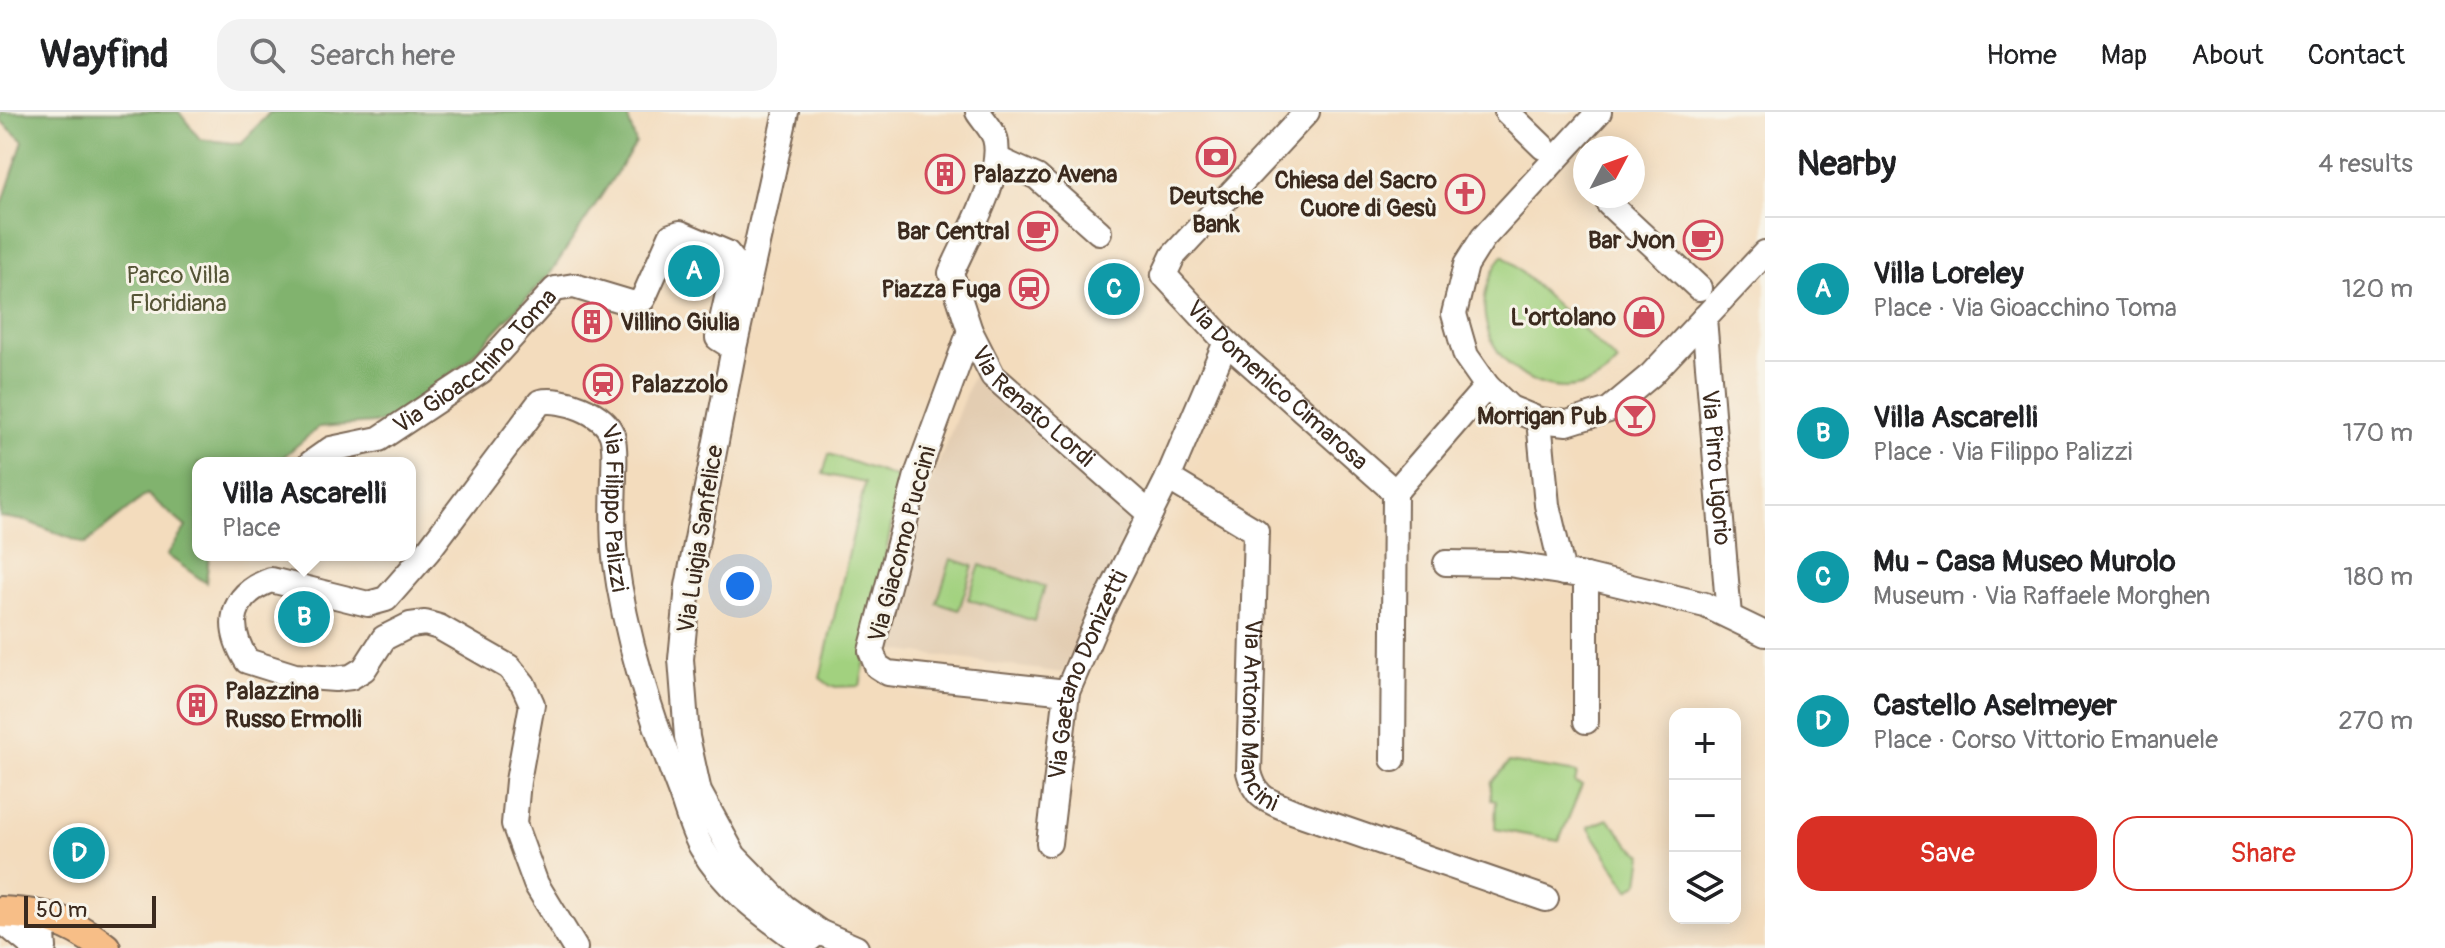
<!DOCTYPE html>
<meta charset="utf-8">
<style>
:root{--surface:#fff;--page:#f2f2f2;--text:#202124;--muted:#757577;--line:#e0e0e0;--accent:#d93025}
body{margin:0;font-family:Pangolin,sans-serif;background:var(--page);color:var(--text)}
.controls{position:absolute;right:24px;bottom:24px;display:grid;overflow:hidden;border-radius:16px;box-shadow:0 4px 20px #0003}
.controls button{width:72px;height:72px;display:grid;place-items:center;padding:0;border:0;border-bottom:2px solid var(--line);background:var(--surface);color:var(--text);font:40px sans-serif}
.compass{position:absolute;left:1573px;top:24px;width:72px;height:72px;border-radius:50%;background:var(--surface);box-shadow:0 4px 20px #0003;rotate:49deg}
.scale{position:absolute;left:24px;bottom:20px;width:132px;box-sizing:border-box;padding-left:8px;border:4px solid #3b2a1e;border-top:0;font-size:22px;line-height:28px;white-space:nowrap;color:#3b2a1e;-webkit-text-stroke:6px #f7f3e8;paint-order:stroke}
.you{position:absolute;left:740px;top:474px;width:28px;height:28px;margin:-20px;border:6px solid #fff;border-radius:50%;background:#1a73e8;box-shadow:0 0 0 12px #1a73e833}
.badge{display:grid;place-items:center;width:52px;height:52px;border-radius:50%;background:var(--accent);color:#fff;font-size:26px;font-weight:700}
.pin{position:absolute;translate:-50% -50%;border:4px solid #fff;box-shadow:0 2px 8px #0006}
.popup{position:absolute;left:192px;top:345px;width:224px;height:104px;box-sizing:border-box;display:grid;place-content:center;border-radius:16px;background:var(--surface);filter:drop-shadow(0 2px 6px #0005);font-size:26px;white-space:nowrap;color:var(--muted)}
.popup b{font-size:30px;color:var(--text)}
.popup::after{content:'';position:absolute;left:50%;top:100%;margin-left:-16px;border:16px solid transparent;border-top-color:var(--surface)}
.list{margin:0;padding:0;list-style:none}
h2{display:flex;justify-content:space-between;align-items:center;height:104px;margin:0;padding:0 32px;font-size:34px}
h2 small{font-size:26px;font-weight:400;color:var(--muted)}
.list li{display:grid;grid-template-columns:52px 1fr auto;gap:24px;align-items:center;box-sizing:border-box;height:144px;padding:0 32px;border-top:2px solid var(--line)}
.list b{display:block;font-size:30px;white-space:nowrap}
.list p{margin:0;font-size:26px;white-space:nowrap;color:var(--muted)}
.list em{font-size:26px;font-style:normal;color:var(--muted)}
.actions{display:flex;gap:16px;padding:24px 32px}
.actions a{flex:1;padding:18px 0;border:2px solid var(--accent);border-radius:24px;text-align:center;font-size:28px;color:var(--accent)}
.actions .main{background:var(--accent);color:#fff}
.icon{flex:none;width:44px;height:44px;fill:none;stroke:currentColor;stroke-width:2;stroke-linecap:round;stroke-linejoin:round}
.map{position:relative;flex:none;width:1765px;height:836px;overflow:hidden}
header{display:flex;align-items:center;gap:48px;box-sizing:border-box;height:112px;padding:0 40px;background:var(--surface);border-bottom:2px solid var(--line)}
header strong{font-size:38px}
nav{display:flex;gap:44px;margin-inline-start:auto;font-size:28px}
.search{width:560px;height:72px;background:var(--page);display:flex;align-items:center;gap:20px;box-sizing:border-box;padding:0 28px;border-radius:24px;color:var(--muted);font-size:30px}
main{display:flex}
aside{flex:1;background:var(--surface)}
.map>svg:first-child{display:block}
.built{fill:#e3cdb2}
.green{fill:#a2d17f;stroke:#6e7e4e;stroke-width:2}
.forest{fill:#81b36e;stroke:#5e6e46;stroke-width:2}
.lines{fill:none;stroke-linecap:round;stroke-linejoin:round}
.minor-casing{stroke:#7b6856;stroke-width:28}
.major-casing{stroke:#7b6856;stroke-width:34}
.minor{stroke:#fff;stroke-width:24}
.major{stroke:#f7be87;stroke-width:30}
.labels{text-anchor:middle;stroke-width:6;stroke-linejoin:round;paint-order:stroke}
.poi-label{font-size:24px;font-weight:bold;fill:#3b2a1e;stroke:#f7f3e8;text-anchor:end}
.park-label{font-size:24px;fill:#555436;stroke:#f7f3e8}
.street-label{font-size:24px;fill:#3b2a1e;stroke:#f7f3e8}
</style>
<header>
<strong>Wayfind</strong>
<div class="search"><svg class="icon" aria-label="search" viewBox="0 0 24 24"><circle cx="10" cy="10" r="6"/><path d="M15 15l6 6"/></svg>Search here</div>
<nav><a>Home</a><a>Map</a><a>About</a><a>Contact</a></nav>
</header>
<main>
<div class="map">
<svg width="1765" height="836" viewBox="0 0 1765 836">
<rect width="100%" height="100%" fill="#f7f3e8"/>
<filter id="ink" filterUnits="userSpaceOnUse"><feTurbulence type="fractalNoise" baseFrequency=".0125" numOctaves="2"/><feDisplacementMap in="SourceGraphic" scale="16" xChannelSelector="R" yChannelSelector="G"/><feConvolveMatrix kernelMatrix="1 2 1 2 8 2 1 2 1" color-interpolation-filters="sRGB"/></filter>
<filter id="wash" filterUnits="userSpaceOnUse"><feTurbulence type="fractalNoise" baseFrequency=".006" numOctaves="4" result="noise"/><feDisplacementMap in="SourceGraphic" scale="32" xChannelSelector="R" yChannelSelector="G"/><feGaussianBlur stdDeviation="1.8" result="paint"/><feColorMatrix in="noise" values="0 0 0 0 0 0 0 0 0 0 0 0 0 0 0 0 0 1.4 0 .05"/><feComposite in="paint" operator="in"/></filter>
<g filter="url(#wash)">
<rect width="100%" height="100%" fill="#f3dcbd"/>
<!-- built -->
<polygon class="built" points="974,261 1134,400 1063,561 887,537 925,385"/>
<!-- green -->
<g class="green">
<path d="M1503,143L1618,250C1556,322 1439,230 1503,143Z"/>
<polygon points="829,342 896,365 900,369 860,574 832,575 820,566 865,371 823,362"/>
<polygon points="951,447 973,454 959,498 937,491"/>
<polygon points="980,453 1045,475 1034,509 968,487"/>
<polygon points="1509,650 1577,661 1575,671 1582,673 1559,729 1495,717 1496,689 1491,688 1491,671"/>
<polygon points="1608,707 1632,735 1643,743 1639,770 1629,778 1588,715"/>
</g>
<!-- forest -->
<polygon class="forest" points="1,0 179,0 200,27 241,32 270,0 626,0 636,31 550,162 466,250 387,310 319,315 276,351 198,351 198,443 209,443 206,471 167,443 186,415 147,382 85,432 26,409 0,405 0,99 23,29 0,8"/>
</g>
<g filter="url(#ink)">
<g class="lines">
<defs>
<g id="minor">
<polyline points="786,0 734,236 688,474 681,547 687,625 699,680 734,744 784,795 819,820 856,836"/>
<path id="s1" d="M978,0C983,8 992,17 995,26C1005,60 965,128 951,161L970,219L993,264L1150,402"/>
<path id="s2" d="M1307,0L1173,144L1164,163L1226,230L1395,380"/>
<polyline points="1507,0 1543,35"/>
<polyline points="1599,0 1483,126 1466,153 1454,202 1466,244 1487,274 1510,296 1539,308 1567,311 1609,298 1651,263 1765,141"/>
<polyline points="997,47 1037,65 1099,120"/>
<polyline points="1609,92 1699,176"/>
<path id="s3" d="M1704,206L1729,504"/>
<polyline points="970,219 917,363 871,539 877,554 888,561 1067,580"/>
<polyline points="1539,308 1547,393 1563,461"/>
<path id="s4" d="M311,351L331,337L379,327L481,259L555,177L574,174L634,192L643,187L671,124L680,121L727,141L735,151L718,226L734,236"/>
<path id="s5" d="M1168,366L1256,419L1249,660C1256,688 1268,688 1292,699L1546,787"/>
<polyline points="1446,451 1508,452 1586,464 1705,493 1765,522"/>
<polyline points="1586,609 1586,464"/>
<polyline points="1393,647 1395,380 1487,274"/>
<path id="s6" d="M1049,731L1067,580L1102,498L1168,366L1226,230"/>
<polyline points="0,807 35,836"/>
<polyline points="44,836 43,823 47,815 55,812 73,815"/>
<path id="s7" d="M575,836L536,772L514,712L518,669L532,592L523,572L509,555L439,515L425,511L410,513L384,526L364,557L351,565L335,567L295,564L247,549C225,514 230,483 271,468L368,492L386,487L428,439L540,290C561,285 604,300 612,323C616,336 614,352 614,365C613,392 612,419 615,445C625,525 651,604 680,679C687,698 692,719 702,736C725,777 766,805 803,832L819,820"/>
</g>
<path id="major" d="M0,800C46,802 68,807 105,836"/>
</defs>
<!-- minor casing -->
<use href="#minor" class="minor-casing"/>
<!-- major casing -->
<use href="#major" class="major-casing"/>
<!-- minor -->
<use href="#minor" class="minor"/>
<!-- major -->
<use href="#major" class="major"/>
</g>
</g>
<!-- icons -->
<defs>
<symbol id="bank-ring" viewBox="-11 -11 22 22"><circle r="9.5" fill="#f7f3e8" stroke="#d1495b" stroke-width="1.5"/><path d="M-6-4H6V4H-6ZM0-2.3a2.3 2.3 0 1 0 0 4.6a2.3 2.3 0 1 0 0-4.6Z" fill="#d1495b"/></symbol>
<symbol id="building-ring" viewBox="-11 -11 22 22"><circle r="9.5" fill="#f7f3e8" stroke="#d1495b" stroke-width="1.5"/><path d="M-4-6H4V6H1V3H-1V6H-4ZM-2.5-4.3h1.7v1.8h-1.7ZM.8-4.3h1.7v1.8H.8ZM-2.5-1h1.7V.8h-1.7ZM.8-1h1.7V.8H.8Z" fill="#d1495b"/></symbol>
<symbol id="church-ring" viewBox="-11 -11 22 22"><circle r="9.5" fill="#f7f3e8" stroke="#d1495b" stroke-width="1.5"/><path d="M-1.2-6h2.4v3.5h3.3v2.4h-3.3V6h-2.4V-.1h-3.3v-2.4h3.3Z" fill="#d1495b"/></symbol>
<symbol id="cafe-ring" viewBox="-11 -11 22 22"><circle r="9.5" fill="#f7f3e8" stroke="#d1495b" stroke-width="1.5"/><path d="M-5.5-4.5H6V0H3Q3 3.5 0 3.5H-2.5Q-5.5 3.5-5.5 0ZM3-3.2v2h1.7v-2ZM-6 4.5H4V6H-6Z" fill="#d1495b"/></symbol>
<symbol id="station-ring" viewBox="-11 -11 22 22"><circle r="9.5" fill="#f7f3e8" stroke="#d1495b" stroke-width="1.5"/><path d="M-3-6H3Q5-6 5-4V2Q5 4 3 4L4.5 6H3L1.5 4h-3L-3 6H-4.5L-3 4Q-5 4-5 2V-4Q-5-6-3-6ZM-3.5-4v3h7v-3ZM-3.5 1v1.5H-2V1ZM2 1v1.5H3.5V1Z" fill="#d1495b"/></symbol>
<symbol id="shop-ring" viewBox="-11 -11 22 22"><circle r="9.5" fill="#f7f3e8" stroke="#d1495b" stroke-width="1.5"/><path d="M-5-2.5h2.3a2.7 3.5 0 0 1 5.4 0H5L5.5 6h-11ZM-1.5-2.5h3a1.5 2.3 0 0 0-3 0Z" fill="#d1495b"/></symbol>
<symbol id="bar-ring" viewBox="-11 -11 22 22"><circle r="9.5" fill="#f7f3e8" stroke="#d1495b" stroke-width="1.5"/><path d="M-6-5H6L.8 .8V4.5H3.5V6h-7V4.5H-.8V.8Z" fill="#d1495b"/></symbol>
</defs>
<g fill-rule="evenodd">
<use href="#bank-ring" x="1194" y="23" width="44" height="44"/>
<use href="#building-ring" x="923" y="40" width="44" height="44"/>
<use href="#church-ring" x="1443" y="60" width="44" height="44"/>
<use href="#cafe-ring" x="1016" y="97" width="44" height="44"/>
<use href="#cafe-ring" x="1681" y="106" width="44" height="44"/>
<use href="#station-ring" x="1007" y="155" width="44" height="44"/>
<use href="#shop-ring" x="1622" y="183" width="44" height="44"/>
<use href="#building-ring" x="570" y="188" width="44" height="44"/>
<use href="#station-ring" x="581" y="250" width="44" height="44"/>
<use href="#bar-ring" x="1613" y="282" width="44" height="44"/>
<use href="#building-ring" x="175" y="571" width="44" height="44"/>
</g>
<g class="labels">
<!-- poi labels -->
<g class="poi-label">
<text x="973" y="70" text-anchor="start">Palazzo Avena</text>
<text x="1437" y="76">Chiesa del Sacro<tspan x="1437" dy="28">Cuore di Gesù</tspan></text>
<text x="1216" y="92" text-anchor="middle">Deutsche<tspan x="1216" dy="28">Bank</tspan></text>
<text x="1010" y="127">Bar Central</text>
<text x="1675" y="136">Bar Jvon</text>
<text x="1001" y="185">Piazza Fuga</text>
<text x="1616" y="213">L'ortolano</text>
<text x="620" y="218" text-anchor="start">Villino Giulia</text>
<text x="631" y="280" text-anchor="start">Palazzolo</text>
<text x="1607" y="312">Morrigan Pub</text>
<text x="225" y="587" text-anchor="start">Palazzina<tspan x="225" dy="28">Russo Ermolli</tspan></text>
</g>
<!-- park labels -->
<g class="park-label">
<text x="178" y="171">Parco Villa<tspan x="178" dy="28">Floridiana</tspan></text>
</g>
<!-- street labels -->
<g class="street-label">
<text dy="8" stroke="none"><textPath href="#s4" startOffset="198">Via Gioacchino Toma</textPath></text>
<text dy="8" stroke="none"><textPath href="#s2" startOffset="376">Via Domenico Cimarosa</textPath></text>
<text dy="8" stroke="none"><textPath href="#s1" startOffset="336">Via Renato Lordi</textPath></text>
<text dy="8" stroke="none"><textPath href="#s3" startOffset="150">Via Pirro Ligorio</textPath></text>
<text dy="8" stroke="none"><textPath href="#s7" startOffset="1230">Via Filippo Palizzi</textPath></text>
<text transform="translate(700 427) rotate(-81)" y="8">Via Luigia Sanfelice</text>
<text transform="translate(902 432) rotate(-75)" y="8">Via Giacomo Puccini</text>
<text dy="8" stroke="none"><textPath href="#s6" startOffset="174">Via Gaetano Donizetti</textPath></text>
<text dy="8" stroke="none"><textPath href="#s5" startOffset="290">Via Antonio Mancini</textPath></text>
</g>
</g>
</svg>
<div class="controls">
<button>+</button>
<button>−</button>
<button><svg class="icon" aria-label="layers" viewBox="0 0 24 24"><path d="M12 4l9 5-9 5-9-5zM3 14l9 5 9-5"/></svg></button>
</div>
<svg class="compass" viewBox="-18 -18 36 36"><path d="M0-13l5 13h-10z" fill="#e53935"/><path d="M0 13l5-13h-10z" fill="#757577"/></svg>
<div class="scale">50 m</div>
<div class="you"></div>
<div class="pin badge" style="left:694px;top:159px;background:#0f9aa8">A</div>
<div class="pin badge" style="left:304px;top:505px;background:#0f9aa8">B</div>
<div class="popup"><b>Villa Ascarelli</b>Place</div>
<div class="pin badge" style="left:1114px;top:177px;background:#0f9aa8">C</div>
<div class="pin badge" style="left:79px;top:741px;background:#0f9aa8">D</div>
</div>
<aside>
<h2>Nearby<small>4 results</small></h2>
<ul class="list">
<li><span class="badge" style="background:#0f9aa8">A</span><div><b>Villa Loreley</b><p>Place · Via Gioacchino Toma</p></div><em>120 m</em></li>
<li><span class="badge" style="background:#0f9aa8">B</span><div><b>Villa Ascarelli</b><p>Place · Via Filippo Palizzi</p></div><em>170 m</em></li>
<li><span class="badge" style="background:#0f9aa8">C</span><div><b>Mu - Casa Museo Murolo</b><p>Museum · Via Raffaele Morghen</p></div><em>180 m</em></li>
<li><span class="badge" style="background:#0f9aa8">D</span><div><b>Castello Aselmeyer</b><p>Place · Corso Vittorio Emanuele</p></div><em>270 m</em></li>
</ul>
<div class="actions"><a class="main">Save</a><a>Share</a></div>
</aside>
</main>
